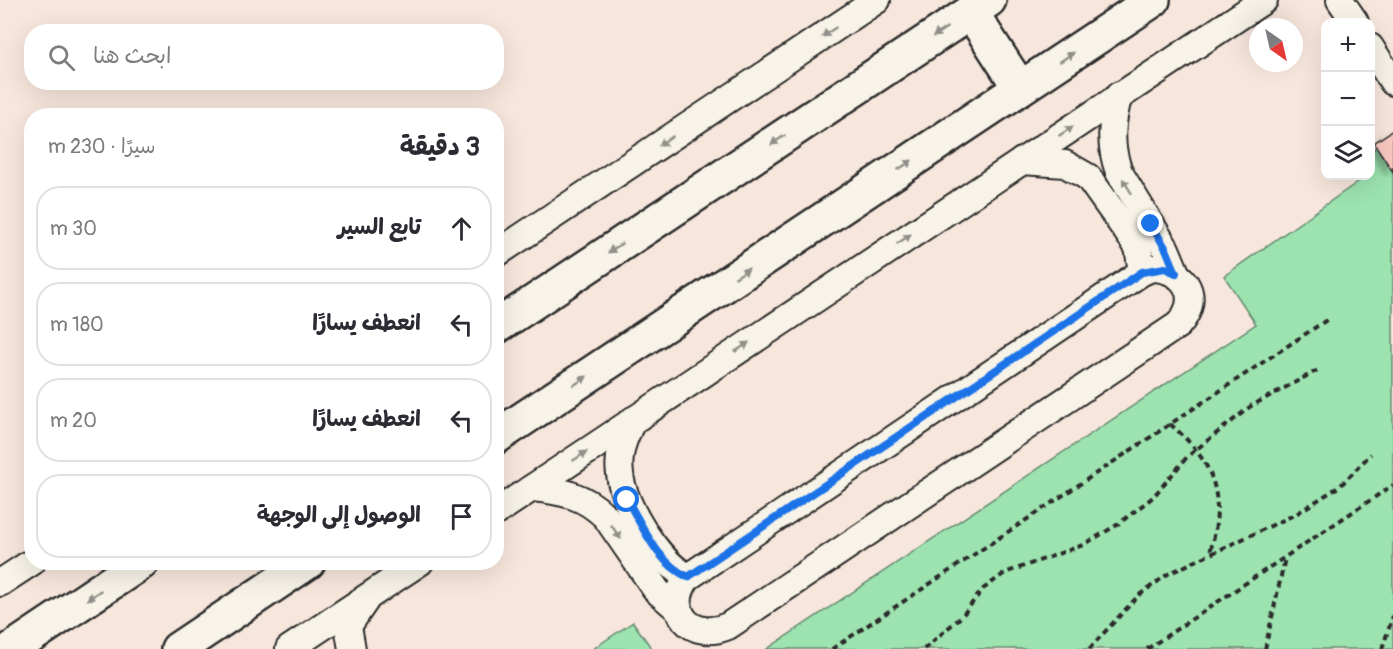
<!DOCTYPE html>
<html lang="ar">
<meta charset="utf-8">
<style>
:root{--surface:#fff;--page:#f7f7f7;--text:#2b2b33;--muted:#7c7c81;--line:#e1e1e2}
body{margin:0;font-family:Pangolin,"Playpen Sans Arabic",sans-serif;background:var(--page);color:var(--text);direction:rtl}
.controls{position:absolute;right:18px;top:18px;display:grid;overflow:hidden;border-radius:12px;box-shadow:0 6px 24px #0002}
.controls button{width:54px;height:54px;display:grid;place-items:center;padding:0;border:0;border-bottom:2px solid var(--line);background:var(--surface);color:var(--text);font:30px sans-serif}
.compass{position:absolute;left:1249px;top:18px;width:54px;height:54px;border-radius:50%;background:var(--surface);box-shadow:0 6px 24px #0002;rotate:146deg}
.stop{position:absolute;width:18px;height:18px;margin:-14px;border:4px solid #1a73e8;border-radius:50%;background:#fff}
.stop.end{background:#1a73e8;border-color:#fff;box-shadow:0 2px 6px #0008}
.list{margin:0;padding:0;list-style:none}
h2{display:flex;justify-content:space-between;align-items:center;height:78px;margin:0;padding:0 24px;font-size:26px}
h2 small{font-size:20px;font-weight:400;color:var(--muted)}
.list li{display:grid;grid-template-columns:39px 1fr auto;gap:18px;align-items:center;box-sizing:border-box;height:84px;margin:0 12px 12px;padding:0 12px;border:2px solid var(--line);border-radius:24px}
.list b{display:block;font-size:22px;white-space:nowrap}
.list em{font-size:20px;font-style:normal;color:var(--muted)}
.icon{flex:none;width:33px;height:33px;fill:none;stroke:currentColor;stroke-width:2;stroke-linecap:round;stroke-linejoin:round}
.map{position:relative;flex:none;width:1393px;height:649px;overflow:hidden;direction:ltr}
.search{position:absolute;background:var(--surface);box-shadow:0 6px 24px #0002;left:24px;top:24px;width:480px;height:66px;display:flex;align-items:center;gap:15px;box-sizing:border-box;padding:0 21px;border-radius:24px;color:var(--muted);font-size:22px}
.panel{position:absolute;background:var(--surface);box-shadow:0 6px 24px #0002;left:24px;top:108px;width:480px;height:462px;border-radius:24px;direction:rtl}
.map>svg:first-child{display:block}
.green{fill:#9ce3b0;stroke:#64876e;stroke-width:1.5}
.building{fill:#f8c8bf;stroke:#2b2b2b;stroke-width:1.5;filter:url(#shadow)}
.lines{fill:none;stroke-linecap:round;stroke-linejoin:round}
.minor-casing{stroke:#2b2b2b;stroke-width:30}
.major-casing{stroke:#2b2b2b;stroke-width:38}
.path{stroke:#2b2b2b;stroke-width:4;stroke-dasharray:6 4.5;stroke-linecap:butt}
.minor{stroke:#f7f3e8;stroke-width:26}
.major{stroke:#f7f3e8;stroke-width:33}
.oneway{fill:#918f8a}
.route{stroke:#1a73e8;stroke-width:8}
</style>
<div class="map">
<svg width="1393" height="649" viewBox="0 0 1393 649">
<defs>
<filter id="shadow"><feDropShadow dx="-5.5" dy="5.5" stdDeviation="3" flood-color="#0004"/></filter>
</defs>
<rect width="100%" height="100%" fill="#f7e6dc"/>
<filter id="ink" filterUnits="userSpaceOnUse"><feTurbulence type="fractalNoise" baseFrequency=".0167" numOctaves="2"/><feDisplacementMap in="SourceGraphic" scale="12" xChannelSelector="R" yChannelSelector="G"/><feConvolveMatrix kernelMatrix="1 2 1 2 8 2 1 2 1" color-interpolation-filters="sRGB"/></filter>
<g filter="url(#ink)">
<!-- green -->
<g class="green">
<polygon points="1393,137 1393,649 767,649 1256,324 1224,276 1362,179 1359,176 1370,176 1371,151"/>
<polygon points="633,622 652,649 593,649"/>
</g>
<!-- building -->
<polygon class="building" points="1393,130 1393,172 1374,143"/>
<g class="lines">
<defs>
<g id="minor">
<polyline points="1340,0 1355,22"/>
<polyline points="1370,47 1393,82"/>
<path d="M1119,95C1111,123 1109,145 1119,172L1166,249L1176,273"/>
<polyline points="1022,161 1065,164 1088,177 1138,247 1142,272"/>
<polyline points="496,254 877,0"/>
<path d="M1152,268C1187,269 1202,299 1178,325L728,626C691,642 663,610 688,577L1142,272Z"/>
<path d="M633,420C624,437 617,454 620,474C623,506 659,563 688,577"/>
<path d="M532,488C562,491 584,495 606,517L657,591L679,610"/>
<polyline points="496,512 1264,0"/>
<polyline points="0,583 32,562"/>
<polyline points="289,649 420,562"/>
<polyline points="352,649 348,626 365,601"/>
</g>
<g id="major">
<polyline points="971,12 1020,88"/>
<polyline points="496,327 989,0"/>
<polyline points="496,437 1153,0"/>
<polyline points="12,649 142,562"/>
<polyline points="178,649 308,562"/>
</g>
</defs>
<!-- minor casing -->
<use href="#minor" class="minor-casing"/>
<!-- major casing -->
<use href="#major" class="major-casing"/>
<!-- path -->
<g class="path">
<path d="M1170,424C1215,462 1226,496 1210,552"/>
<polyline points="832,649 1328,319"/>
<polyline points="924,649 962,616 983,589 1005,573 1083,545 1117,525 1153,497 1188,456 1251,406 1318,370"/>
<polyline points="1089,649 1138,596 1168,574 1296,514 1340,486 1371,454"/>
<polyline points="1147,649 1393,485"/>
<polyline points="1265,649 1285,558"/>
<polyline points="1382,649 1393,616"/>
</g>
<!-- minor -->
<use href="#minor" class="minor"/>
<!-- major -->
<use href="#major" class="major"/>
</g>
<!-- one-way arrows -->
<defs><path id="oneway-solid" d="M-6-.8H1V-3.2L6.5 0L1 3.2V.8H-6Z" transform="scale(1.5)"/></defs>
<g class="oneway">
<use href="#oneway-solid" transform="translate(829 32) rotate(146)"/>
<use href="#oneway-solid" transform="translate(940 32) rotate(146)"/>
<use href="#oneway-solid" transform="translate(1067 57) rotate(-34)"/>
<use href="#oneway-solid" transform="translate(1066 131) rotate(-34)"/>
<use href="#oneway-solid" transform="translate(778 140) rotate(146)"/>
<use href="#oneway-solid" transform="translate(666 141) rotate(146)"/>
<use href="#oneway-solid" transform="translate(905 165) rotate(-34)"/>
<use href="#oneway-solid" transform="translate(1127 186) rotate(-122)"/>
<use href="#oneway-solid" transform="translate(904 239) rotate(-34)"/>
<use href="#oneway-solid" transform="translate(615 248) rotate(146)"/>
<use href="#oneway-solid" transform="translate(742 273) rotate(-34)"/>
<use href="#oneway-solid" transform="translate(742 347) rotate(-34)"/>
<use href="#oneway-solid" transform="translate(580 381) rotate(-34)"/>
<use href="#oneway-solid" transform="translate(580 456) rotate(-34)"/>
<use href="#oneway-solid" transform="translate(616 532) rotate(55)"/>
<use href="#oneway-solid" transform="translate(94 595) rotate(146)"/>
</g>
</g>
<g class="lines" filter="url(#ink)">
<!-- route -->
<path class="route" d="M627,500C644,528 657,563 688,577L1142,272L1165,268L1176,273L1166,249L1151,224"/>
</g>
</svg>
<div class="controls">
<button>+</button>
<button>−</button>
<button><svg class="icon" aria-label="layers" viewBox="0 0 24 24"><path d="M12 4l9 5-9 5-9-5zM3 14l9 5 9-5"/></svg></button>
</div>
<svg class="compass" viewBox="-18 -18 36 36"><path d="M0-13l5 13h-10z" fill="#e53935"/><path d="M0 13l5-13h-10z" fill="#7c7c81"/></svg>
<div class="stop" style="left:627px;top:500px"></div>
<div class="stop end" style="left:1151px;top:224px"></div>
<div class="search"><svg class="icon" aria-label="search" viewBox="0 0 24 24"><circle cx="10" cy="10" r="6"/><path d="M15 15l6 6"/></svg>ابحث هنا</div>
<section class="panel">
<h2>3 دقيقة<small>سيرًا · 230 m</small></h2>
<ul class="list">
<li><svg class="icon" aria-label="ahead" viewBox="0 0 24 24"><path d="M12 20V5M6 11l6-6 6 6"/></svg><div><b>تابع السير</b></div><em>30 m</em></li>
<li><svg class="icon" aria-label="left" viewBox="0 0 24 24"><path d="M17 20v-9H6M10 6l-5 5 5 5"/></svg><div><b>انعطف يسارًا</b></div><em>180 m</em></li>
<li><svg class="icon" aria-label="left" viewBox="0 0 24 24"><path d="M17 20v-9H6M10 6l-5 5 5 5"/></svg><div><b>انعطف يسارًا</b></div><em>20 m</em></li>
<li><svg class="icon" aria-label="arrive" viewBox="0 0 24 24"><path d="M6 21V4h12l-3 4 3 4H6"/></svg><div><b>الوصول إلى الوجهة</b></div></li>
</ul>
</section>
</div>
